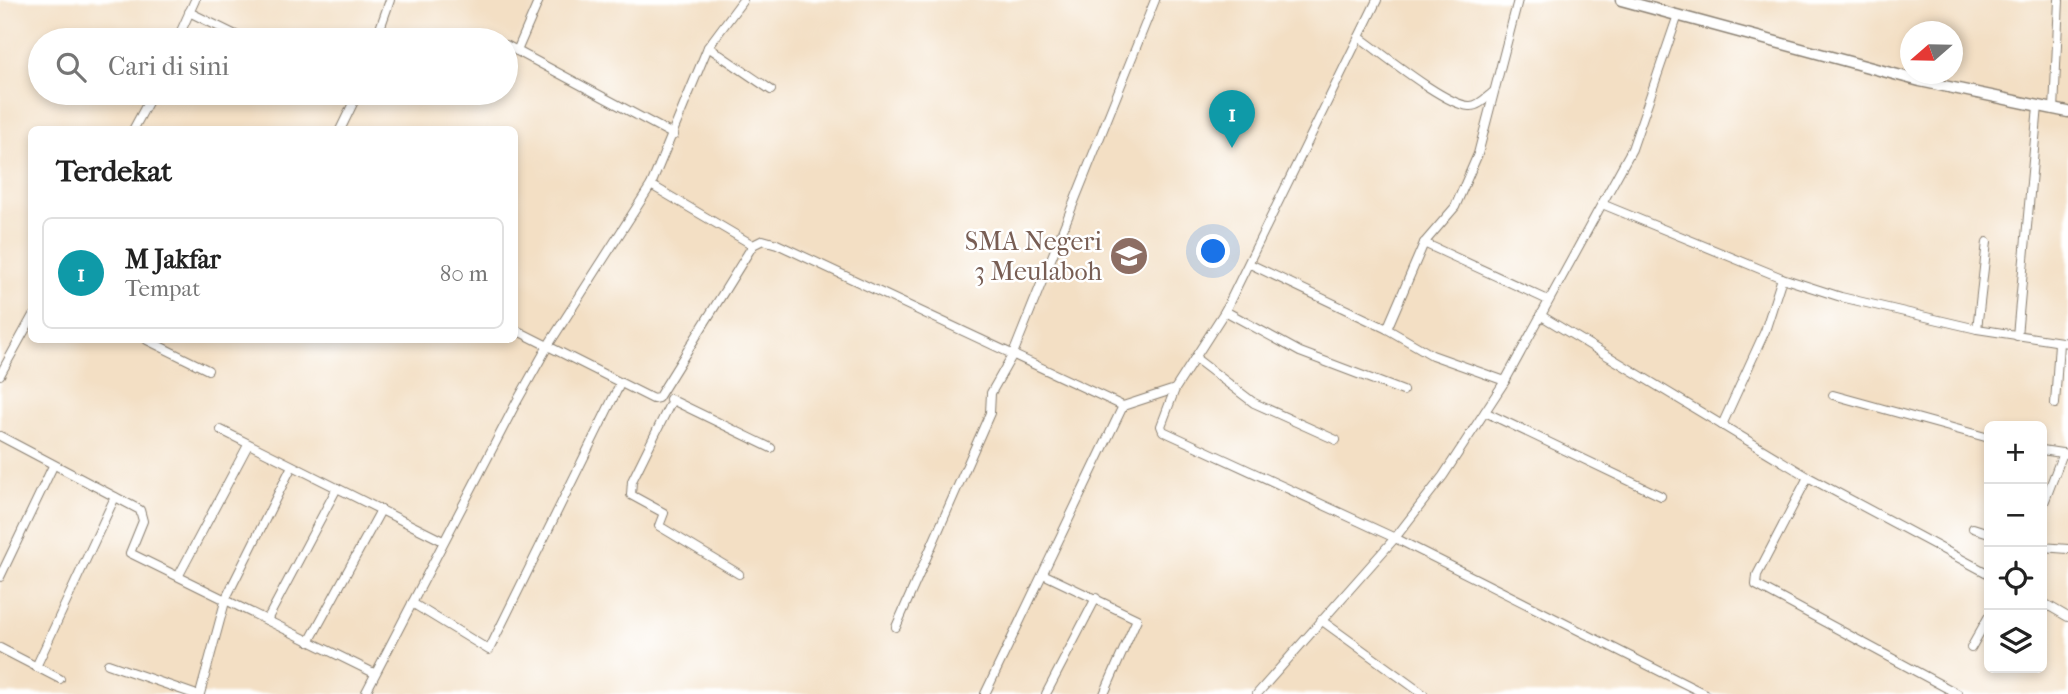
<!DOCTYPE html>
<html lang="id">
<meta charset="utf-8">
<style>
:root{--surface:#fff;--page:#f2f2f2;--text:#222;--muted:#767676;--line:#e0e0e0;--accent:#b45309}
body{margin:0;font-family:"IM FELL French Canon",serif;background:var(--page);color:var(--text)}
.controls{position:absolute;right:21px;bottom:21px;display:grid;overflow:hidden;border-radius:10px;box-shadow:0 4px 10px #0003}
.controls button{width:63px;height:63px;display:grid;place-items:center;padding:0;border:0;border-bottom:2px solid var(--line);background:var(--surface);color:var(--text);font:35px sans-serif}
.compass{position:absolute;left:1900px;top:21px;width:63px;height:63px;border-radius:50%;background:var(--surface);box-shadow:0 4px 10px #0003;rotate:250deg}
.you{position:absolute;left:1214px;top:252px;width:24px;height:24px;margin:-18px;border:5px solid #fff;border-radius:50%;background:#1a73e8;box-shadow:0 0 0 10px #1a73e833}
.badge{display:grid;place-items:center;width:46px;height:46px;border-radius:50%;background:var(--accent);color:#fff;font-size:23px;font-weight:700}
.pin{position:absolute;translate:-50% -58px;filter:drop-shadow(0 2px 4px #0008)}
.pin::after{content:'';position:absolute;top:37px;width:24px;height:21px;background:inherit;clip-path:polygon(0 0,100% 0,50% 100%)}
.list{margin:0;padding:0;list-style:none}
h2{display:flex;justify-content:space-between;align-items:center;height:91px;margin:0;padding:0 28px;font-size:30px}
h2 small{font-size:23px;font-weight:400;color:var(--muted)}
.list li{display:grid;grid-template-columns:46px 1fr auto;gap:21px;align-items:center;box-sizing:border-box;height:112px;margin:0 14px 14px;padding:0 14px;border:2px solid var(--line);border-radius:10px}
.list b{display:block;font-size:26px;white-space:nowrap}
.list p{margin:0;font-size:23px;white-space:nowrap;color:var(--muted)}
.list em{font-size:23px;font-style:normal;color:var(--muted)}
.icon{flex:none;width:38px;height:38px;fill:none;stroke:currentColor;stroke-width:2;stroke-linecap:round;stroke-linejoin:round}
.map{position:relative;flex:none;width:2068px;height:694px;overflow:hidden}
.search{position:absolute;background:var(--surface);box-shadow:0 4px 10px #0003;left:28px;top:28px;width:490px;height:77px;display:flex;align-items:center;gap:18px;box-sizing:border-box;padding:0 24px;border-radius:38px;color:var(--muted);font-size:26px}
.panel{position:absolute;background:var(--surface);box-shadow:0 4px 10px #0003;left:28px;top:126px;width:490px;height:217px;border-radius:10px}
.map>svg:first-child{display:block}
.lines{fill:none;stroke-linecap:round;stroke-linejoin:round}
.minor-casing{stroke:#887e70;stroke-width:10}
.major-casing{stroke:#887e70;stroke-width:13}
.minor{stroke:#fff;stroke-width:8}
.major{stroke:#fff;stroke-width:10}
.labels{text-anchor:middle;stroke-width:5;stroke-linejoin:round;paint-order:stroke}
.education-label{font-size:26px;fill:#785e54;stroke:#fff;text-anchor:end}
</style>
<div class="map">
<svg width="2068" height="694" viewBox="0 0 2068 694">
<rect width="100%" height="100%" fill="#fff"/>
<filter id="ink" filterUnits="userSpaceOnUse"><feTurbulence type="fractalNoise" baseFrequency=".0143" numOctaves="2"/><feDisplacementMap in="SourceGraphic" scale="14" xChannelSelector="R" yChannelSelector="G"/><feConvolveMatrix kernelMatrix="1 2 1 2 8 2 1 2 1" color-interpolation-filters="sRGB"/></filter>
<filter id="wash" filterUnits="userSpaceOnUse"><feTurbulence type="fractalNoise" baseFrequency=".00686" numOctaves="4" result="noise"/><feDisplacementMap in="SourceGraphic" scale="28" xChannelSelector="R" yChannelSelector="G"/><feGaussianBlur stdDeviation="1.57" result="paint"/><feColorMatrix in="noise" values="0 0 0 0 0 0 0 0 0 0 0 0 0 0 0 0 0 1.4 0 .05"/><feComposite in="paint" operator="in"/></filter>
<g filter="url(#wash)">
<rect width="100%" height="100%" fill="#f3dfc4"/>
</g>
<g filter="url(#ink)">
<g class="lines">
<defs>
<g id="minor">
<polyline points="189,12 246,40"/>
<path d="M1359,37C1382,53 1445,105 1469,106C1478,107 1486,98 1492,93"/>
<polyline points="177,40 195,0"/>
<polyline points="376,40 390,0"/>
<polyline points="506,45 674,135"/>
<polyline points="708,47 771,90"/>
<polyline points="517,51 539,0"/>
<polyline points="2054,110 2059,0"/>
<polyline points="133,130 153,93"/>
<polyline points="340,130 358,93"/>
<polyline points="651,185 753,245 763,240 777,244 1123,406"/>
<polyline points="1602,204 1782,278 1841,297 1977,329 2068,343"/>
<polyline points="1424,243 1548,300"/>
<polyline points="1250,264 1387,329 1432,355 1505,381"/>
<polyline points="1225,311 1300,352 1403,391"/>
<polyline points="1540,315 1808,477 1989,574"/>
<polyline points="514,329 653,399 658,398 753,245"/>
<polyline points="1387,329 1424,243 1455,207 1478,154 1518,0"/>
<polyline points="1977,329 1987,242"/>
<polyline points="2017,336 2038,106"/>
<polyline points="147,340 208,370"/>
<polyline points="1195,358 1254,403 1336,440"/>
<polyline points="0,375 32,317"/>
<polyline points="1175,389 1161,426 1163,431 1395,538 1705,694"/>
<polyline points="1833,395 1989,438"/>
<polyline points="670,399 771,448"/>
<polyline points="672,400 632,481 631,495 664,513 659,526 739,574"/>
<polyline points="2055,404 2059,343"/>
<polyline points="1485,412 1661,496"/>
<polyline points="1722,425 1765,331 1782,278"/>
<polyline points="221,430 443,541"/>
<polyline points="0,436 140,510 143,521 130,553 374,673"/>
<polyline points="2042,450 2068,454"/>
<polyline points="1808,477 1757,575 1756,585 1958,694"/>
<polyline points="2042,508 2063,453"/>
<polyline points="1973,528 1989,533"/>
<polyline points="2042,547 2068,549"/>
<polyline points="1043,574 1137,619 1104,694"/>
<polyline points="179,575 248,445"/>
<polyline points="0,577 53,466"/>
<polyline points="2042,602 2068,617"/>
<polyline points="412,603 489,650 620,384"/>
<polyline points="267,620 337,488"/>
<polyline points="1321,620 1423,694"/>
<polyline points="896,627 990,413 991,393 1013,354 1155,0"/>
<polyline points="309,642 381,510"/>
<polyline points="0,648 60,679"/>
<polyline points="1971,648 1989,616"/>
<polyline points="108,664 194,694"/>
<polyline points="36,667 115,497"/>
<polyline points="200,694 226,598 292,466"/>
<polyline points="365,694 516,403 549,344 651,185 708,47 743,0"/>
<polyline points="985,694 1123,406 1175,389 1225,311 1377,0"/>
<polyline points="1046,694 1096,598"/>
<polyline points="1257,694 1395,538 1443,476 1505,381 1632,149 1678,15"/>
</g>
<polyline id="major" points="1621,0 1920,81 2068,112"/>
</defs>
<!-- minor casing -->
<use href="#minor" class="minor-casing"/>
<!-- major casing -->
<use href="#major" class="major-casing"/>
<!-- minor -->
<use href="#minor" class="minor"/>
<!-- major -->
<use href="#major" class="major"/>
</g>
</g>
<!-- icons -->
<defs>
<symbol id="school-disc" viewBox="-11 -11 22 22"><circle r="9.5" fill="#8d6e63" stroke="#fff"/><path d="M0-5L7-2L0 1L-7-2ZM-4 1L0 2.5L4 1V4Q0 6-4 4Z" fill="#fff"/></symbol>
</defs>
<g fill-rule="evenodd">
<use href="#school-disc" x="1107" y="234" width="44" height="44"/>
</g>
<g class="labels">
<!-- education labels -->
<g class="education-label">
<text x="1102" y="250">SMA Negeri<tspan x="1102" dy="30">3 Meulaboh</tspan></text>
</g>
</g>
</svg>
<div class="controls">
<button>+</button>
<button>−</button>
<button><svg class="icon" aria-label="locate" viewBox="0 0 24 24"><circle cx="12" cy="12" r="6"/><path d="M12 2v4M12 18v4M2 12h4M18 12h4"/></svg></button>
<button><svg class="icon" aria-label="layers" viewBox="0 0 24 24"><path d="M12 4l9 5-9 5-9-5zM3 14l9 5 9-5"/></svg></button>
</div>
<svg class="compass" viewBox="-18 -18 36 36"><path d="M0-13l5 13h-10z" fill="#e53935"/><path d="M0 13l5-13h-10z" fill="#767676"/></svg>
<div class="you"></div>
<div class="pin badge" style="left:1232px;top:148px;background:#0f9aa8">1</div>
<div class="search"><svg class="icon" aria-label="search" viewBox="0 0 24 24"><circle cx="10" cy="10" r="6"/><path d="M15 15l6 6"/></svg>Cari di sini</div>
<section class="panel">
<h2>Terdekat<small></small></h2>
<ul class="list">
<li><span class="badge" style="background:#0f9aa8">1</span><div><b>M Jakfar</b><p>Tempat</p></div><em>80 m</em></li>
</ul>
</section>
</div>
